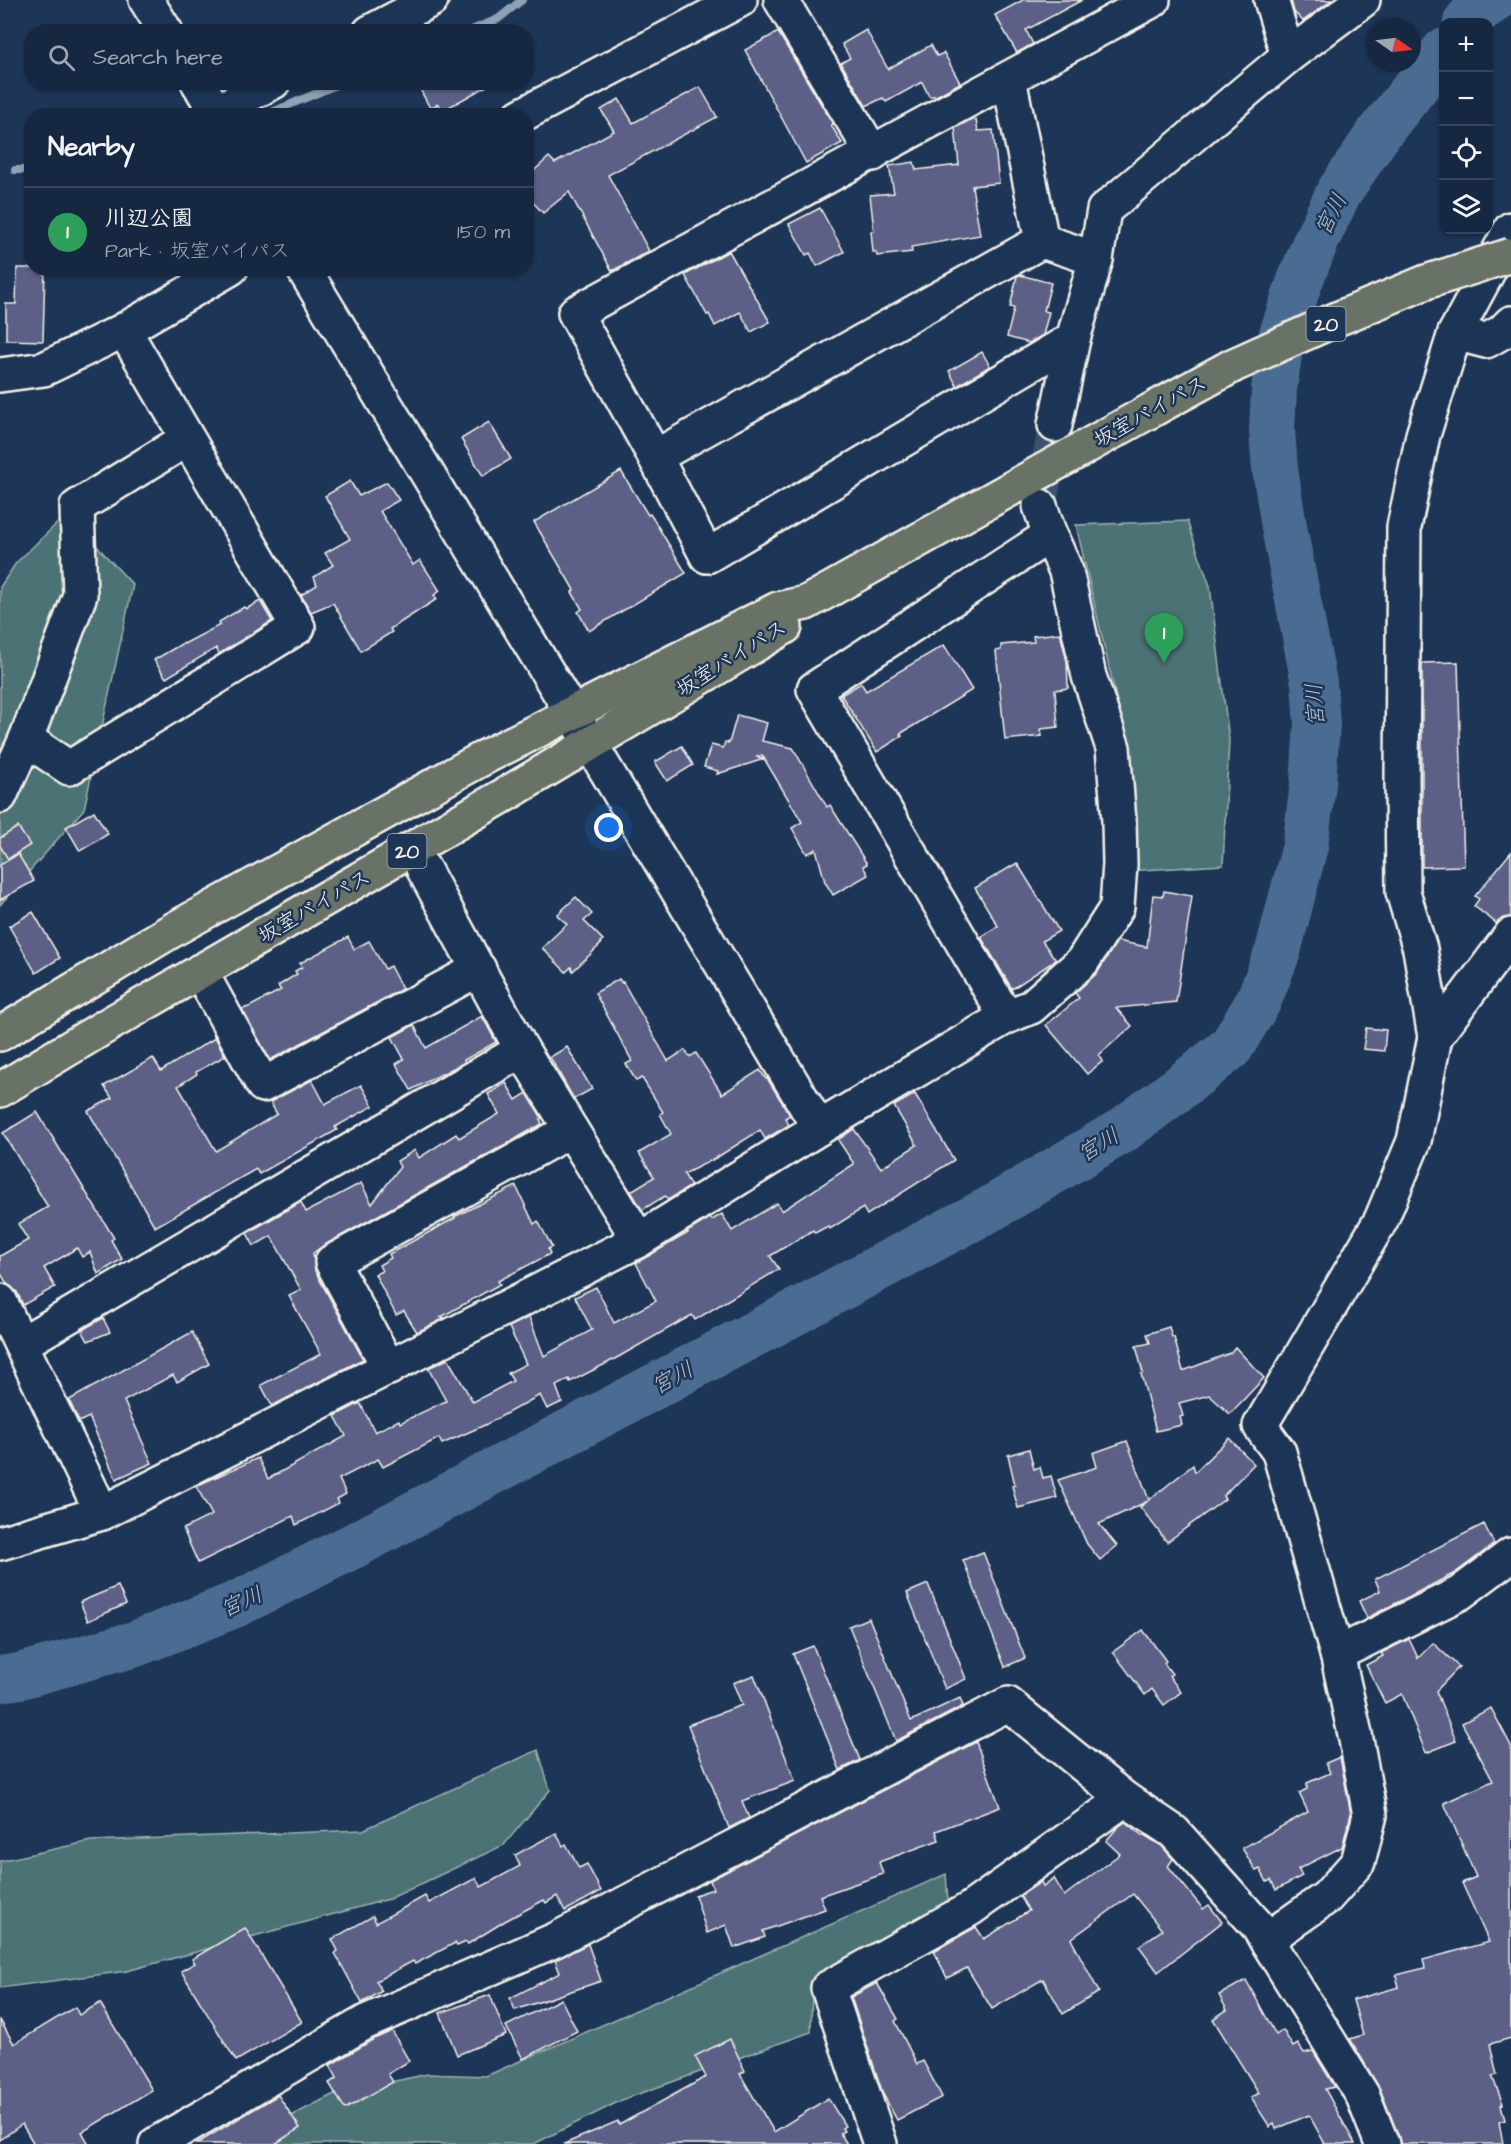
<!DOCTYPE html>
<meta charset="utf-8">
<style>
:root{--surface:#162841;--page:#1f3048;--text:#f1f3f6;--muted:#9ea6b1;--line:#35445a;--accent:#ffd166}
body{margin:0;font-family:"Architects Daughter","Klee One",sans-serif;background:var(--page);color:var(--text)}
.controls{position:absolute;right:18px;top:18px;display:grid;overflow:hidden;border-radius:12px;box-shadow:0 2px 4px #0004}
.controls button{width:54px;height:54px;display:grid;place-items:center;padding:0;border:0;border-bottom:2px solid var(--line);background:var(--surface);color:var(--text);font:30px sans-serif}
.compass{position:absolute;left:1367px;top:18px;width:54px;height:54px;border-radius:50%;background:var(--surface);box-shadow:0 2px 4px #0004;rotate:104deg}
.you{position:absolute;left:609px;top:828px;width:21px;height:21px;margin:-15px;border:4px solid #fff;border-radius:50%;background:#1a73e8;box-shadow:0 0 0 9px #1a73e833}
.badge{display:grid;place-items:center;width:39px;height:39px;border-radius:50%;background:var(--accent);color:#fff;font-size:20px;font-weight:700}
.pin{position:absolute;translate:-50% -50px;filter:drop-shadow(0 2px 3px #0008)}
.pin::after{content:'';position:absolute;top:32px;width:21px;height:18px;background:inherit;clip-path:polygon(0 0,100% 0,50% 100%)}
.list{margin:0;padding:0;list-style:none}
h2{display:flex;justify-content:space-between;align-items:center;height:78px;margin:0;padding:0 24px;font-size:26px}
h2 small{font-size:20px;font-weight:400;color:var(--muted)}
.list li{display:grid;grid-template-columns:39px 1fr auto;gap:18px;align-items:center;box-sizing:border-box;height:90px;padding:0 24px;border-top:2px solid var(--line)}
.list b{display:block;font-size:22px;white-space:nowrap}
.list p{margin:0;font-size:20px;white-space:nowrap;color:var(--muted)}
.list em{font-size:20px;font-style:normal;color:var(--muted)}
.icon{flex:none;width:33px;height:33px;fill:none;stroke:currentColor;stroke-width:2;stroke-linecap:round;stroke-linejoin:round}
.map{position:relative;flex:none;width:1511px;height:2144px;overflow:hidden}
.search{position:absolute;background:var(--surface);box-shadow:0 2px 4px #0004;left:24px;top:24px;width:510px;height:66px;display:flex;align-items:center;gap:15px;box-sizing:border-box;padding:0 21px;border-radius:24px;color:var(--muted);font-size:22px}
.panel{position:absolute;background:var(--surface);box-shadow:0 2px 4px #0004;left:24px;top:108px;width:510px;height:168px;border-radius:24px}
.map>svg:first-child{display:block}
.green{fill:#4c7376;stroke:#a0b2af;stroke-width:1.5}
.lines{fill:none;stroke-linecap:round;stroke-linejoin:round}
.stream{stroke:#8fa1b4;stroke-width:8}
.river{stroke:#4c6c92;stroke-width:46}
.building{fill:#5c6187;stroke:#f4f1e8;stroke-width:1.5}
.minor-tunnel{stroke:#3d516d;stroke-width:33;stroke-dasharray:33 16;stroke-linecap:butt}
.minor-casing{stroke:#f4f1e8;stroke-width:38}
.highway-casing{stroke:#f4f1e8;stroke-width:38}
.minor{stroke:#1d3557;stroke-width:33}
.highway{stroke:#697266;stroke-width:33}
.highway-bridge-casing{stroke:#f4f1e8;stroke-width:38;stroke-linecap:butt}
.highway-bridge{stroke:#697266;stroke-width:33}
.labels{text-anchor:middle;stroke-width:5;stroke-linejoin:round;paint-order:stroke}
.shield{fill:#1d3557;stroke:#b4b9bc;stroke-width:1.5}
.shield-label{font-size:20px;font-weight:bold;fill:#f4f1e8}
.street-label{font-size:21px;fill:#f4f1e8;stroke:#1d3557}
.water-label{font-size:22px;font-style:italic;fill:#b9c2ca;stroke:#1d3557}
</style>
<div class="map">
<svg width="1511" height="2144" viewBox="0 0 1511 2144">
<rect width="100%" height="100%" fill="#1d3557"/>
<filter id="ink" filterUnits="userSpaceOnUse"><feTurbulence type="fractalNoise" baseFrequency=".0167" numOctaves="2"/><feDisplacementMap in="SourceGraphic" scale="12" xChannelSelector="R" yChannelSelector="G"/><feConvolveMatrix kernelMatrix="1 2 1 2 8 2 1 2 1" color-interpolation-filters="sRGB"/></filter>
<g filter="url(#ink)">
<!-- green -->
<g class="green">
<polygon points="67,514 133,585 84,809 0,905 0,587 16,563"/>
<polygon points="1187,521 1210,586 1229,740 1223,865 1127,871 1129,753 1076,525"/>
<polygon points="538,1750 550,1790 504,1845 389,1899 127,1971 0,1988 0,1861 91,1841 363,1830"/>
<polygon points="946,1874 948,1902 812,1990 811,2032 622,2100 534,2144 237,2144 334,2094 428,2074 486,2076"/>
</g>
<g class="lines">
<!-- stream -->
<g class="stream">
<polyline points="467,32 498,19 522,0"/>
<polyline points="263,116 343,82"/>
<polyline points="15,170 32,170"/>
</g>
<!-- river -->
<g class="river">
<polyline points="1466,22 1472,15 1494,0"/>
<polyline points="0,1679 20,1676 135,1644 237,1604 357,1544 992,1208 1123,1130 1178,1089 1231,1047 1258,1002 1278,951 1305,846 1313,784 1317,724 1314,683 1284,527 1275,469 1272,431 1274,389 1282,334 1300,281 1315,243 1339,192 1379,133 1444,51"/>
</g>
</g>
<!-- building -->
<g class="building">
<polygon points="1023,0 1082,0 1026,30 1033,44 1017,53 995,15"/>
<polygon points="1291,0 1332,0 1303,21 1294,12"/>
<polygon points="866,30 888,69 931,45 937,56 944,53 960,83 936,96 929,96 922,82 886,102 883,98 866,106 841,63 850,58 842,44"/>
<polygon points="778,32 833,124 831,125 842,143 806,163 745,50"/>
<polygon points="425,82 494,82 442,111 438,104 430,108 421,91 428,87"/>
<polygon points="700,87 717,117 608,175 649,251 612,271 569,192 543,213 526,195 526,178 549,157 555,163 614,131 601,110 619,99 633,123"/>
<polygon points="970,120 976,120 978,131 993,130 999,183 972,186 980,235 911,247 912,252 877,256 876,252 873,252 871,231 874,231 870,195 894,193 889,166 914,162 916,170 959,165 955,128"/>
<polygon points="820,208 844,252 817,266 810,253 806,255 789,224"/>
<polygon points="729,251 770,322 751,332 740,312 715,326 709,314 707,315 685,275"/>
<polygon points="17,268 45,268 43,341 6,340 6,304 16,304"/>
<polygon points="1020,275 1051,283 1044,311 1049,312 1043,335 1029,343 1007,337 1014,308 1010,307 1017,276"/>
<polygon points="982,352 990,366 957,386 949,371"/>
<polygon points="489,422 511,459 483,476 461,439"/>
<polygon points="621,471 648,515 650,514 654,520 686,573 589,631 578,612 582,609 572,592 574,590 534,522"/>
<polygon points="350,481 359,496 387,482 399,500 380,511 413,565 420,560 440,591 434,595 437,599 390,629 392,632 361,651 333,603 311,612 301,595 317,585 314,577 333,565 325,553 350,539 325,496"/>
<polygon points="260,601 272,621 219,654 216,648 166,678 154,660 183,643 184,644 220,625 219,622 244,607 246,609"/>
<polygon points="1060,633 1067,661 1068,688 1055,690 1058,727 1041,729 1042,736 1005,740 996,651 1001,650 1001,645 1034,642 1033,636"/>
<polygon points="944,645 972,690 900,734 902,736 877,752 841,695 861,683 866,691"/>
<polygon points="1458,662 1464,866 1422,867 1422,663"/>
<polygon points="737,715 767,723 762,741 793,748 827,807 830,805 867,864 863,866 868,875 833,895 825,882 816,849 807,854 792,828 802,822 762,755 757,757 764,759 717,774 718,771 704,767 711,745 723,748 725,742 729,743"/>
<polygon points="682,746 693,765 667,781 655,762"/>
<polygon points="94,811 108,834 80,851 66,827"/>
<polygon points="18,827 30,845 8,859 0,846 0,838"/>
<polygon points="1511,852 1511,917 1503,918 1496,923 1474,906 1479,899 1475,896"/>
<polygon points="18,854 34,881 0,900 0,865"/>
<polygon points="1017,863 1059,931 1042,941 1056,960 1012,989 981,937 998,926 975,888"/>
<polygon points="1164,891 1192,896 1176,1002 1116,1008 1132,1026 1099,1055 1103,1061 1087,1074 1046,1025 1079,998 1075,993 1098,972 1117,941 1147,947 1153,895 1163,896"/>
<polygon points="576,897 592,914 584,921 603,940 600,942 601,944 573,971 571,967 566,972 542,948 567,924 557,915"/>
<polygon points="33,912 60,958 36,973 9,926"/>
<polygon points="348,937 354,949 369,941 385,969 390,966 402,989 270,1060 242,1009 249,1007 281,990 278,986 297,974 295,971 302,967 300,963"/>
<polygon points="619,979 622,983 623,982 668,1061 685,1050 690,1057 696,1053 722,1094 760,1070 766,1079 767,1078 790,1115 785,1118 789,1125 765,1139 760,1130 716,1158 684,1174 691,1186 668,1200 665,1196 642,1210 631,1191 654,1177 639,1153 671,1134 660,1114 663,1112 642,1078 636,1081 626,1064 632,1061 595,993"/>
<polygon points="482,1016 496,1042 464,1060 465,1062 411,1090 396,1064 404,1059 392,1037 414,1025 426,1048"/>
<polygon points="1366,1028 1386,1030 1384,1051 1363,1049"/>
<polygon points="211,1029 225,1056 196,1072 197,1074 178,1086 216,1151 277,1114 270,1102 312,1080 325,1104 361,1085 373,1106 335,1127 337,1130 259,1174 256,1169 155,1227 88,1111 112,1098 104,1086 153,1058 161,1071 215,1038"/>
<polygon points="567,1047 592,1089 574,1099 550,1057"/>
<polygon points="506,1083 516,1100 527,1093 542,1118 540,1119 542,1124 323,1246 313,1253 315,1271 363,1359 272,1406 261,1385 321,1354 289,1296 301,1290 271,1236 254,1246 247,1233 301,1202 306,1212 361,1183 372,1204 400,1167 397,1161 415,1150 419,1158 456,1134 459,1138 499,1114 488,1094"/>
<polygon points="915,1094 954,1160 867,1215 863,1208 830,1229 828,1226 815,1233 813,1230 770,1256 779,1269 695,1320 692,1315 613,1360 570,1382 569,1379 556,1386 562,1402 547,1409 540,1395 487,1424 442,1444 439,1438 383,1467 378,1459 339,1479 346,1494 337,1499 339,1503 296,1525 293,1516 198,1563 183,1529 212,1515 196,1486 258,1458 268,1479 346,1436 335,1416 360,1403 375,1432 399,1420 400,1423 446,1401 428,1368 448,1359 473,1402 513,1381 508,1373 526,1364 509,1327 529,1317 544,1356 592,1330 575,1297 596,1287 614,1323 656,1301 636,1263 688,1233 687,1232 710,1218 712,1220 722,1214 732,1231 777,1203 782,1211 854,1164 838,1140 854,1129 881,1168 917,1145 894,1106"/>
<polygon points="37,1112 114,1238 111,1240 122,1259 98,1274 90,1252 82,1257 77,1248 44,1268 55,1287 23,1305 17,1292 7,1284 0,1272 0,1256 28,1240 18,1224 48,1207 3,1133"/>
<polygon points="516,1186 534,1224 538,1221 552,1247 548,1249 550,1254 498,1281 500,1284 441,1317 445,1318 417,1332 404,1311 396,1315 375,1274 382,1271 379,1265 391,1258 389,1254 455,1218 454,1217"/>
<polygon points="103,1318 110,1332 88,1341 82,1330"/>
<polygon points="1169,1327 1172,1337 1174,1337 1183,1371 1230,1353 1235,1347 1264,1378 1230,1414 1209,1395 1179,1403 1183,1416 1180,1417 1182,1425 1156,1431 1141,1374 1143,1373 1136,1346 1150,1343 1147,1334"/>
<polygon points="192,1332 209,1364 177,1382 173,1375 124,1401 152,1463 116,1479 89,1417 79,1422 69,1400"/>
<polygon points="1229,1438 1254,1464 1223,1496 1225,1499 1167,1542 1140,1507 1148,1501 1099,1524 1117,1546 1100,1560 1087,1544 1058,1480 1097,1467 1093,1453 1127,1441 1149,1500 1193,1465 1195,1472"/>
<polygon points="1029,1449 1034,1469 1040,1467 1043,1478 1051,1476 1057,1498 1018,1508 1012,1486 1015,1485 1008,1455"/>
<polygon points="1484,1524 1494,1544 1455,1573 1367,1618 1359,1601 1380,1591 1375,1579"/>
<polygon points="983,1552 1025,1658 1005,1667 963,1560"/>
<polygon points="928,1584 966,1679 945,1689 907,1593"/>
<polygon points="118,1586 126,1604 88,1621 80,1602"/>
<polygon points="869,1618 911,1721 960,1698 963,1706 896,1741 849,1626"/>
<polygon points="1143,1630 1166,1661 1164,1663 1172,1674 1169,1676 1181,1692 1164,1705 1152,1689 1145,1695 1113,1652"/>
<polygon points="1409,1639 1418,1658 1433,1643 1459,1667 1436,1691 1456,1741 1426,1753 1402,1694 1385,1703 1366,1665 1383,1656 1381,1653"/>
<polygon points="813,1646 860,1760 840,1770 793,1654"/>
<polygon points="754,1675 795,1781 742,1801 749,1818 729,1828 688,1725 742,1705 733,1683"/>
<polygon points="1491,1708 1511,1746 1511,2038 1490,2044 1497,2075 1492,2076 1503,2104 1501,2105 1505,2120 1499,2122 1503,2144 1400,2144 1399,2137 1380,2089 1350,2039 1363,2035 1353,2000 1399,1987 1396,1975 1425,1968 1423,1960 1489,1942 1462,1883 1476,1877 1444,1803 1493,1781 1462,1723"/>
<polygon points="976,1742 1000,1807 936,1831 939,1840 879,1862 883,1874 820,1896 825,1909 763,1931 765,1937 734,1948 726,1925 707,1933 695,1895 713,1889 710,1880"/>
<polygon points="1340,1757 1351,1814 1342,1847 1298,1869 1302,1876 1276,1890 1271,1880 1267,1882 1260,1869 1256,1871 1242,1848 1308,1812 1299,1793 1307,1789 1307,1783 1330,1773 1326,1763"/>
<polygon points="1125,1822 1143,1836 1144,1835 1162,1846 1173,1859 1168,1866 1203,1909 1209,1905 1222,1922 1158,1972 1139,1946 1162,1930 1133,1894 1071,1939 1099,1992 1063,2014 1043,1979 992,2009 967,1968 947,1978 934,1951 976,1927 984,1939 1029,1911 1020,1896 1041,1882 1043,1886 1054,1878 1064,1896 1120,1854 1106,1841 1117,1828"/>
<polygon points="556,1833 563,1846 566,1844 579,1868 587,1864 601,1891 565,1911 557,1896 546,1903 544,1900 505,1921 468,1944 466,1942 457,1946 455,1943 415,1964 413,1961 376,1981 382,1991 362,2003 335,1953 338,1951 332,1939 373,1916 376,1923 425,1896 429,1903 476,1878 481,1887 520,1866 515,1855"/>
<polygon points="245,1928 302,2022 236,2061 181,1971 195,1963 192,1959"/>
<polygon points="588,1944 601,1981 515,2010 510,1998 560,1973 555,1960"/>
<polygon points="1246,1980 1276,2035 1283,2030 1293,2047 1298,2044 1304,2053 1313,2051 1335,2087 1325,2089 1355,2144 1325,2144 1309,2115 1276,2129 1274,2124 1270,2127 1251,2098 1259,2093 1213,2019 1227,2010 1219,1995"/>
<polygon points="877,1983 898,2019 895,2021 917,2064 923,2061 942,2097 897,2120 883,2094 851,1997"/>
<polygon points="490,1995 506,2035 457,2055 440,2013"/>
<polygon points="561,1999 577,2031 523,2059 506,2026"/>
<polygon points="100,2003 152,2090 82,2132 89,2144 34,2144 22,2124 0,2140 0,2020 14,2044 75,2007 79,2015"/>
<polygon points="392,2031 409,2061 388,2074 393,2082 345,2109 329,2083 337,2078 330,2065 374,2039"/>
<polygon points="730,2039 745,2071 740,2074 774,2132 828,2098 845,2126 842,2128 844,2131 840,2133 847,2144 564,2144 618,2121 619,2125 706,2077 695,2056"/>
<polygon points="278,2095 300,2128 275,2144 196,2144"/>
</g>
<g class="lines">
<!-- minor-tunnel -->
<polyline class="minor-tunnel" points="1040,506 1055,425"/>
<defs>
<g id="minor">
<polyline points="146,0 166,32"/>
<polyline points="781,0 873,154"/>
<polyline points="1271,0 1288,56"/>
<polyline points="370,32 431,0"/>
<polyline points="1009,79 1042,241 655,457 575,313 1153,0"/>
<polyline points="198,82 218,116"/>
<polyline points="216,112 273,82"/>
<polyline points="520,116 740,0"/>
<polyline points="1042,241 1096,259"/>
<polyline points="303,268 572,713 819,1128"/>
<polyline points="1455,333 1486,341 1502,332 1511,323"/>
<polyline points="0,375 44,369 124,330 231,268"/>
<polyline points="1055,425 1073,339 1096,259 1104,210 1288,56 1363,0"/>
<polyline points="655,457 707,556 1073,339"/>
<polyline points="26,739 69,768 298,627 124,330"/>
<polyline points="0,796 26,739 80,595 77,507 187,439"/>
<polyline points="423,868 522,1050"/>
<polyline points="200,971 263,1085 479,969"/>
<polyline points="1006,1017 814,689 1050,535"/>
<polyline points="1435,1037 1511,935"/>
<polyline points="0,1301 102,1513"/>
<polyline points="21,1344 522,1050 639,1240"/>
<polyline points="389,1368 332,1262 571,1130"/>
<polyline points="0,1543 102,1513 639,1240 819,1128 1006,1017 1031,1007 1082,962 1117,907 1120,864 1119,821 1113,748 1089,676 1066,571 1050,535 1040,506"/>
<polyline points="1337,1654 1460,1593 1511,1555"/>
<polyline points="1266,1940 1327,1897 1358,1862 1370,1815 1355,1734 1337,1654 1279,1452 1260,1426 1381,1220 1414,1141 1435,1037 1420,949 1403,892 1402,778 1404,527 1423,435 1455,333 1511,229"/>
<polyline points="156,2144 366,2022 555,1940 1008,1704 1125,1799 1174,1832 1257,1925 1363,2096 1382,2144"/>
<polyline points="880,2144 828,1988 970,1909 1125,1799"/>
</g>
<g id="highway">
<polyline points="0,1034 176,928 485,757 778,609 806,603 1150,411"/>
<polyline points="0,1090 106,1026 508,793 785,627"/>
</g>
</defs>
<!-- minor casing -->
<use href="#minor" class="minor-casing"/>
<!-- highway casing -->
<use href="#highway" class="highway-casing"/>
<!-- minor -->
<use href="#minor" class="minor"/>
<!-- highway -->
<use href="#highway" class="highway"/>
<defs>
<polyline id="highway-bridge" points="1150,411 1234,365 1337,319 1426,282 1511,255"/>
</defs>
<!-- highway-bridge casing -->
<use href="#highway-bridge" class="highway-bridge-casing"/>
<!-- highway-bridge -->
<use href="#highway-bridge" class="highway-bridge"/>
</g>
</g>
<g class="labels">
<!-- shield labels -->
<g class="shield">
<rect x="1306.5" y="307" width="39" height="34" rx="4.5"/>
<rect x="387.5" y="834" width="39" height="34" rx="4.5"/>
</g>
<g class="shield-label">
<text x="1326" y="331">20</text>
<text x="407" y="858">20</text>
</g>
<!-- street labels -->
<g class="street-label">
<text transform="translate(1150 411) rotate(-29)" y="7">坂室バイパス</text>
<text transform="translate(731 658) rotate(-32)" y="7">坂室バイパス</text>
<text transform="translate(314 906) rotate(-30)" y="7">坂室バイパス</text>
</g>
<!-- water labels -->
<g class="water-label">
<text transform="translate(1330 214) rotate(-63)" y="8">宮川</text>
<text transform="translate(1314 705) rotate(-94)" y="8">宮川</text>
<text transform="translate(1098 1144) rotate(-31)" y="8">宮川</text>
<text transform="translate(672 1377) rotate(-28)" y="8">宮川</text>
<text transform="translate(241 1601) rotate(-24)" y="8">宮川</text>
</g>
</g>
</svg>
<div class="controls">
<button>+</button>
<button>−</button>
<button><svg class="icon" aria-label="locate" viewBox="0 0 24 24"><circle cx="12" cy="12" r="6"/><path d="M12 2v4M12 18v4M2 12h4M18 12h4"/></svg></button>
<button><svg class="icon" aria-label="layers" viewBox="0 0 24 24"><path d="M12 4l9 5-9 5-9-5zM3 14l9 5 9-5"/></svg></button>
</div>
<svg class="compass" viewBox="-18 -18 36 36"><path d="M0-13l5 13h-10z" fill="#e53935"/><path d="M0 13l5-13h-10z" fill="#9ea6b1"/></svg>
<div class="you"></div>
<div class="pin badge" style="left:1164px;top:663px;background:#2e9e5b">1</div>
<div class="search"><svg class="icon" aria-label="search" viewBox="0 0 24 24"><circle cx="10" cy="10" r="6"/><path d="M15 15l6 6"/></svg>Search here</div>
<section class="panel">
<h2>Nearby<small></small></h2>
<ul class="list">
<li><span class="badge" style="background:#2e9e5b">1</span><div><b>川辺公園</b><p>Park · 坂室バイパス</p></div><em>150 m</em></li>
</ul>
</section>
</div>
